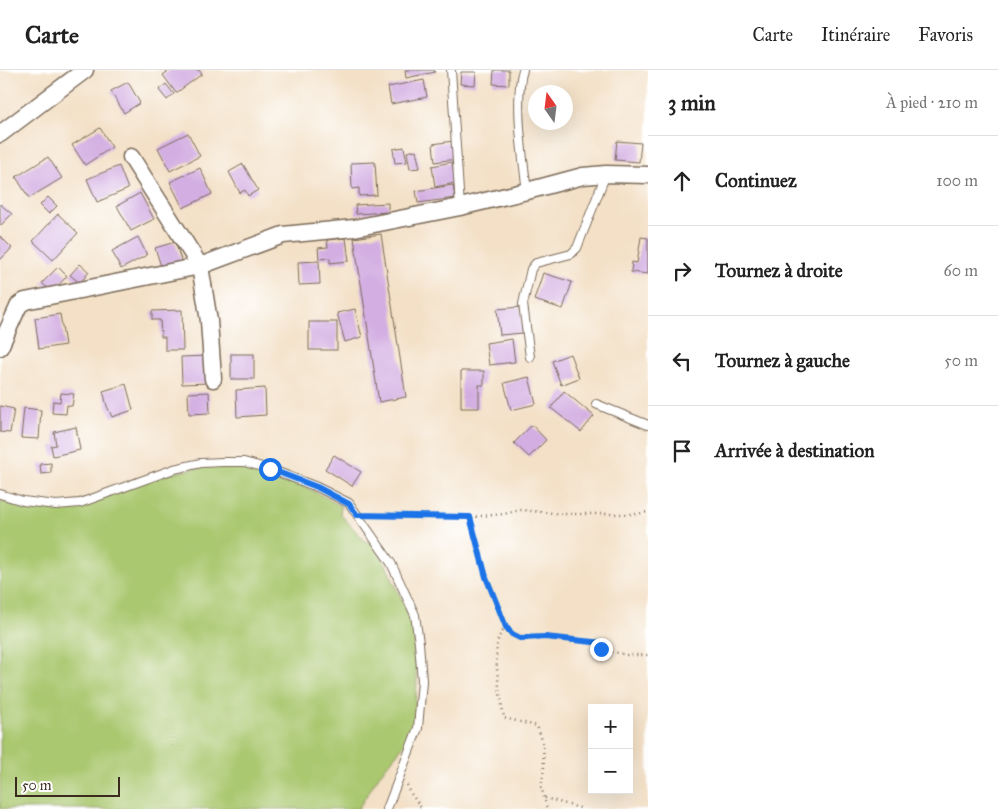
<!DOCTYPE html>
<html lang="fr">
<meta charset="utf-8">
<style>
:root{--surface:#fff;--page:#f6f6f6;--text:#222;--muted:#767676;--line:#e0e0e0}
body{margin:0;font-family:"IM FELL Great Primer",serif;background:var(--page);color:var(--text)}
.controls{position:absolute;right:15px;bottom:15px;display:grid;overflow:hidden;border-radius:0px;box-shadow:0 5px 20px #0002}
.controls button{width:45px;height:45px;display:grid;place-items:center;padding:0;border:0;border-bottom:1px solid var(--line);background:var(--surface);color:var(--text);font:25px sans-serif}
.compass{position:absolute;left:528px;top:15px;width:45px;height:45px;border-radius:50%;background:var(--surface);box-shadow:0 5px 20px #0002;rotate:346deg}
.scale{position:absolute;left:15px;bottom:12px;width:105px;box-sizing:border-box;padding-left:5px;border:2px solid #3b2a1e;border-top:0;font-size:14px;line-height:18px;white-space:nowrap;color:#3b2a1e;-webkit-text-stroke:4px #fff;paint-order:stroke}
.stop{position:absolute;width:15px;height:15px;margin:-11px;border:4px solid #1a73e8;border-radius:50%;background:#fff}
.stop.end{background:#1a73e8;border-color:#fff;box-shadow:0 1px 5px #0008}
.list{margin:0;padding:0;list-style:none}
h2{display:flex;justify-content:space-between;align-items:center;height:65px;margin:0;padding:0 20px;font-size:21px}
h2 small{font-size:16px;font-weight:400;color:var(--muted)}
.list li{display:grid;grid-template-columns:32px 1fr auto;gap:15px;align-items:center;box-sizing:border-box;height:90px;padding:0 20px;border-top:1px solid var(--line)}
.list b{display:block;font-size:19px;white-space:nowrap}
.list em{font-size:16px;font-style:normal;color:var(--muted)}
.icon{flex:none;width:28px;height:28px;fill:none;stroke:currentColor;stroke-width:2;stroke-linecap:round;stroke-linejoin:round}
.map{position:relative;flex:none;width:648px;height:739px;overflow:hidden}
header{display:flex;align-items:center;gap:30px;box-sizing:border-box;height:70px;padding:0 25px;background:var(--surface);border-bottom:1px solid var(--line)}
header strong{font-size:24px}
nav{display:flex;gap:28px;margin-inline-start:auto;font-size:18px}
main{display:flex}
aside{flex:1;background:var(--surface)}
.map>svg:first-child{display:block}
.green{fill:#aac86f;stroke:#727946}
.building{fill:#d3aee2}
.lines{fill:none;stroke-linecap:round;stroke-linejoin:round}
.lane-casing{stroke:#7b6a59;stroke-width:10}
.street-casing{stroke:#7b6a59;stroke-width:19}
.path{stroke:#7b6a59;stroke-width:2.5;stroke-dasharray:1 4;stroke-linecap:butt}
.lane{stroke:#fff;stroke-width:8}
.street{stroke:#fff;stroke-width:16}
.route{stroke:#1a73e8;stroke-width:6}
</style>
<header>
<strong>Carte</strong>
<nav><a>Carte</a><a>Itinéraire</a><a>Favoris</a></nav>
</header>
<main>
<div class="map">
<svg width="648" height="739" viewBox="0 0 648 739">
<rect width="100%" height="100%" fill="#fff"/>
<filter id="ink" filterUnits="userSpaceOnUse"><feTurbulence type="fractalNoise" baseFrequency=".02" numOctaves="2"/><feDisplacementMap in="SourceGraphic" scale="10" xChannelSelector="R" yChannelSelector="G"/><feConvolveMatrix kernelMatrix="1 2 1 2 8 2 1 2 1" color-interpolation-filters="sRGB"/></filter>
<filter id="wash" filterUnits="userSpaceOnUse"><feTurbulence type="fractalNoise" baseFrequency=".0096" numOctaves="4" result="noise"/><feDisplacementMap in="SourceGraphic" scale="20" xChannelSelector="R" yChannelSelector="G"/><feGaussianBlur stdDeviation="1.12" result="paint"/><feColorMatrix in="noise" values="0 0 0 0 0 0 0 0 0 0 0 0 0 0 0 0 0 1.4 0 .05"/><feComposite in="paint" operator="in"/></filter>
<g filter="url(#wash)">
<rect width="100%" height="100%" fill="#f3e0c6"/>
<!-- green -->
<path class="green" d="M230,395C274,402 303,414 341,436L340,444L366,472L375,471L407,541L414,563L417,610L414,653L404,675L380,704L358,739H0V431L24,436L56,438L167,404L207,396Z"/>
<g id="blocks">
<!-- building -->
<g class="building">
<polygon points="170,0 199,0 202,4 176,23 163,5"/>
<polygon points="405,0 434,0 435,2 406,8"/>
<polygon points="494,0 509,0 509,15 493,14"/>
<polygon points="461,2 476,2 475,15 460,14"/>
<polygon points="424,10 427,27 391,34 388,17"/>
<polygon points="128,12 140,33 124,43 111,21"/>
<polygon points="166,14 174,24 167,30 159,20"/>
<polygon points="100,58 112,77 85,95 72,75"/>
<polygon points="188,63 200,86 170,101 158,78"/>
<polygon points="453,71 456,89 435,92 433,74"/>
<polygon points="617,71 641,73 639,92 615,90"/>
<polygon points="404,77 407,92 395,93 393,79"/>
<polygon points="416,80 420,98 410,99 407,82"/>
<polygon points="48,87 62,108 29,128 16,107"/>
<polygon points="375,92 377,125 359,126 359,118 352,119 351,93"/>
<polygon points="452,92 455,113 435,117 432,96"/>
<polygon points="243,94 258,120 248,126 245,120 240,123 229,102"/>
<polygon points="119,96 128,119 97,132 87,109"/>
<polygon points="200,98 212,124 183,138 170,112"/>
<polygon points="453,115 455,128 418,133 416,121"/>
<polygon points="140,123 154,149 131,161 117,136"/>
<polygon points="48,127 57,136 49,144 40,135"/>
<polygon points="388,133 388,142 356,144 355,135"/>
<polygon points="0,134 12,144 0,156"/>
<polygon points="58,144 78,163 53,190 33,171"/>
<polygon points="381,164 406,327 379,332 354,168"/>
<polygon points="0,166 12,178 0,190"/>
<polygon points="138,167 147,185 121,199 112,181"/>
<polygon points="641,167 648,168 648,204 631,202 632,192 637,193"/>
<polygon points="346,168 349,191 330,193 330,188 319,189 318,178 328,177 327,170"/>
<polygon points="175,172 182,193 162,199 155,178"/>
<polygon points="319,191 320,214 299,215 298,192"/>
<polygon points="80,194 89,202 80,213 70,205"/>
<polygon points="58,197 67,206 52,222 42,213"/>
<polygon points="543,203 572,212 563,239 534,230"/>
<polygon points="521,237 523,263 500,265 497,239"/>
<polygon points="355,239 362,267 345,272 337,243"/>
<polygon points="182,240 183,280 165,280 165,267 161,267 160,250 152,250 152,241"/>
<polygon points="60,244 65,275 39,279 35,248"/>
<rect x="309" y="252" width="28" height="28"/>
<polygon points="512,269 515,292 489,295 486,273"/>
<rect x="231" y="284" width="23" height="25"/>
<polygon points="570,284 579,308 561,315 552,291"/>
<polygon points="209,286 210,313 182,314 181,287"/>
<polygon points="461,301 484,301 484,315 479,315 479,338 461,338"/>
<polygon points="529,307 536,334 511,340 504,313"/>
<polygon points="126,314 133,340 112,347 107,336 103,321"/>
<polygon points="265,318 266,345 237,347 236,320"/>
<polygon points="564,321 594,346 581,362 551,338"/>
<polygon points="209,322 210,343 189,344 188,323"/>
<polygon points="61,323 74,324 72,336 67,335 66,344 52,343 53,331 60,332"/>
<polygon points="0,336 14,339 10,363 0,362"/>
<polygon points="24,338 41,340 39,369 21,368"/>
<polygon points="532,355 546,370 529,387 514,373"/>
<polygon points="76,357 80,380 53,386 51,376 56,375 54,362"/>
<polygon points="334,385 361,402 352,416 325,399"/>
<polygon points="51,393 51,403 41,404 40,394"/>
</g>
</g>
</g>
<g filter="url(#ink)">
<use href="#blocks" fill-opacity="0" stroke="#7b6a59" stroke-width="1"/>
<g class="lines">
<defs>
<g id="lane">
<polyline points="451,0 460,137"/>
<path d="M523,0C514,28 523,91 527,121"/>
<polyline points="530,287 523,234 531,199 536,193 571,184 577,178 606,104"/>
<polyline points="596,334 648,355"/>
<polyline points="0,424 23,431 56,435 80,433 174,399 201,393 223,392 244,392 270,399 317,417 349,433 391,493 415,545 419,573 422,611 418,658 387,739"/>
</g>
<g id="street">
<polyline points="0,64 85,0"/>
<polyline points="131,87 200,196 209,251 213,309"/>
<polyline points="0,277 19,235 25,231 200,196 283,165 354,158 460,137 527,121 583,106 606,104 648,105"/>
</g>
</defs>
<!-- lane casing -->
<use href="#lane" class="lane-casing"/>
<!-- street casing -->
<use href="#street" class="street-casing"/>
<!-- path -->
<g class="path">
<polyline points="371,445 470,447 504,444 520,440 564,444 636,444 648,442"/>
<polyline points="470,447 486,507 506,557 511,564 520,568 545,567 603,573 601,579 627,585 648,585"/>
<path d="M506,557C504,560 500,564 499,567C492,583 501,629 504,648L537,656L543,673L544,699L541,716L547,739"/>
<polyline points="407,715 409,721 422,739"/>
<polyline points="545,728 583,739"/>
</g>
<!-- lane -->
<use href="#lane" class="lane"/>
<!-- street -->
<use href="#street" class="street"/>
</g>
</g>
<g class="lines" filter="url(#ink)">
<!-- route -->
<polyline class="route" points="270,399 317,417 349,434 357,445 470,447 486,507 506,557 512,564 520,568 545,567 603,573 601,579"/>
</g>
</svg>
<div class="controls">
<button>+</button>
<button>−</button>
</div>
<svg class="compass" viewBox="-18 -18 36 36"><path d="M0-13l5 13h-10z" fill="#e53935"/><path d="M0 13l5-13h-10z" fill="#767676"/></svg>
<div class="scale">50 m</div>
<div class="stop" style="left:270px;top:399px"></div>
<div class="stop end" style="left:601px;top:579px"></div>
</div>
<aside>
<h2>3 min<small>À pied · 210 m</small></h2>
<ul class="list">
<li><svg class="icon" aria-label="ahead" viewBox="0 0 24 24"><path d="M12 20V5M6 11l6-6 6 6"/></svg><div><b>Continuez</b></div><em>100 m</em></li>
<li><svg class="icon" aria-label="right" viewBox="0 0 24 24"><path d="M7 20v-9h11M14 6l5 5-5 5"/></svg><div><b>Tournez à droite</b></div><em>60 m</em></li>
<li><svg class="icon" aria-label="left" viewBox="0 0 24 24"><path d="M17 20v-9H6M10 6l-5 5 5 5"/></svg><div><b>Tournez à gauche</b></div><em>50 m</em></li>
<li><svg class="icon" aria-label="arrive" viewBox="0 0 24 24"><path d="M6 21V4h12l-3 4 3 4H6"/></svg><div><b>Arrivée à destination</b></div></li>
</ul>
</aside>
</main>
